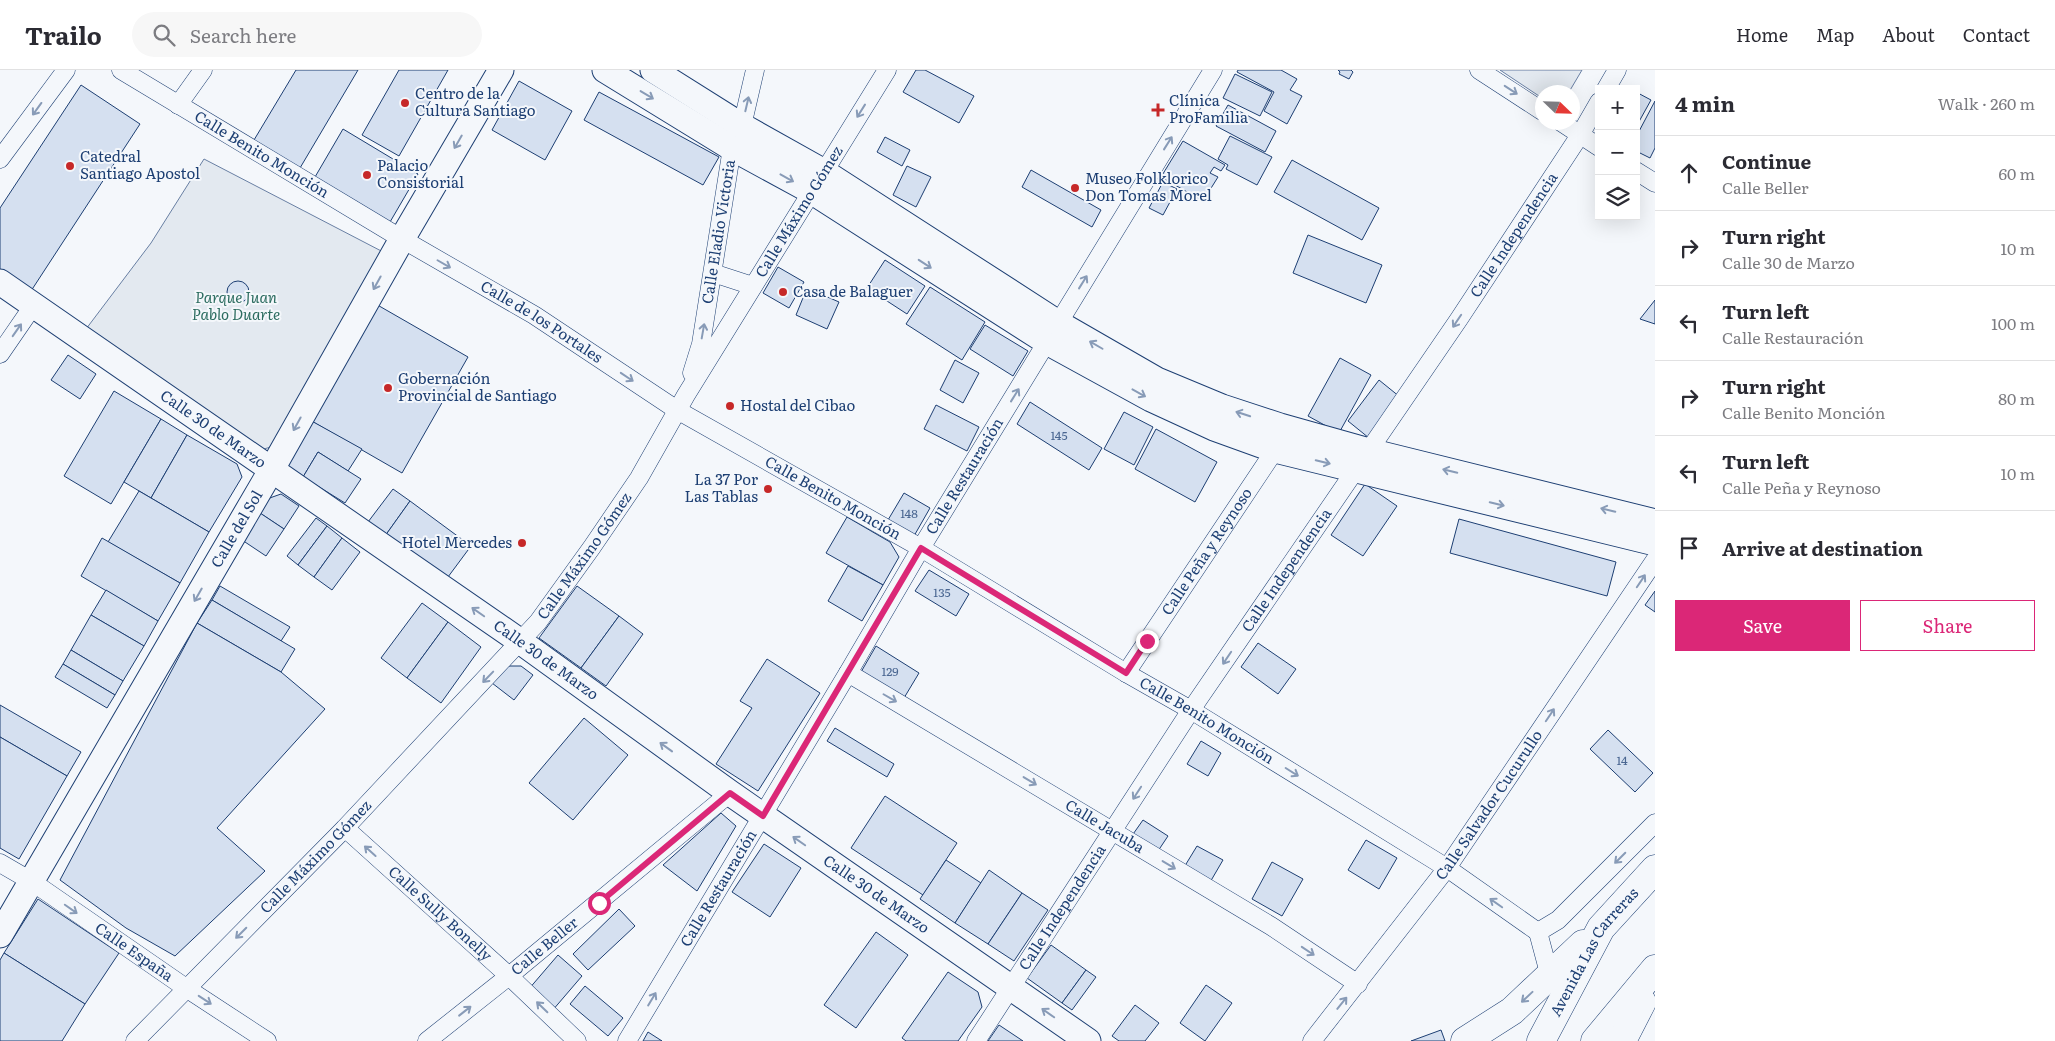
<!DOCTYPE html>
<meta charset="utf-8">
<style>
:root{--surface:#fff;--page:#f7f7f7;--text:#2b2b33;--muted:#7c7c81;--line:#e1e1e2;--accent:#db2777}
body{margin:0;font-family:Literata,serif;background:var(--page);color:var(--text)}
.controls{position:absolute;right:15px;top:15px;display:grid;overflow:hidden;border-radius:0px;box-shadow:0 5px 20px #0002}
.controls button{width:45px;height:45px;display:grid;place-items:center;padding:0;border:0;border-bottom:1px solid var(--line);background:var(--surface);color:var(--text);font:25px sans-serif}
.compass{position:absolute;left:1535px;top:15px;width:45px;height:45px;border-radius:50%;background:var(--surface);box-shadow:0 5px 20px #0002;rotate:113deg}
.stop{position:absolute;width:15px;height:15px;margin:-11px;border:4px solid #db2777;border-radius:50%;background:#fff}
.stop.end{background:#db2777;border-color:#fff;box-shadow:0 1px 5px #0008}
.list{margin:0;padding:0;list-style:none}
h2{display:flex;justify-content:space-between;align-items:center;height:65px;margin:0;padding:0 20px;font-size:21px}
h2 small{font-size:16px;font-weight:400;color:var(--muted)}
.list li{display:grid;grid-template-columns:32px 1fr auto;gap:15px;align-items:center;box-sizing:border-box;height:75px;padding:0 20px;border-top:1px solid var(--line)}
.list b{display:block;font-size:19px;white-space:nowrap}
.list p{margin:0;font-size:16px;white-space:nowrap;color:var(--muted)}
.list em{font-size:16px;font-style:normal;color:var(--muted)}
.actions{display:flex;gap:10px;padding:15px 20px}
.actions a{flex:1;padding:11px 0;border:1px solid var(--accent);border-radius:0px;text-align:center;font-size:18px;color:var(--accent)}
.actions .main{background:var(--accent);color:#fff}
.icon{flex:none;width:28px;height:28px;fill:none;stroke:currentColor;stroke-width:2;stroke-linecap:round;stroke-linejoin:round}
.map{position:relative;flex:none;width:1655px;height:971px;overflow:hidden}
header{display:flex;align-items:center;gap:30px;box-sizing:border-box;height:70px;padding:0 25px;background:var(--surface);border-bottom:1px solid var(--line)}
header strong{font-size:24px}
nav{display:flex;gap:28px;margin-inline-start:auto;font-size:18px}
.search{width:350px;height:45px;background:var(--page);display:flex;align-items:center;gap:12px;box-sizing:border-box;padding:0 18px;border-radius:28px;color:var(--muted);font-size:19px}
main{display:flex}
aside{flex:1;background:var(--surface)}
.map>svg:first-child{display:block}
.green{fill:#e3e9f0;stroke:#687fa3}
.building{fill:#d5e0f0;stroke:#1d3f73}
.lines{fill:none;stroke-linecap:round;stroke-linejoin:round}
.street-casing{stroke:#1d3f73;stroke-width:19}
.secondary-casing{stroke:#1d3f73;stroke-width:27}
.primary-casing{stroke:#1d3f73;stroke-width:29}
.street{stroke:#f4f7fb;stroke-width:18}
.secondary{stroke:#f4f7fb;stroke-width:25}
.primary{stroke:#f4f7fb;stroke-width:28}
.oneway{stroke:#889bb7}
.route{stroke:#db2777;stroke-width:6}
.poi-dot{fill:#c62828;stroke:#f4f7fb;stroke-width:2}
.labels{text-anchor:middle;stroke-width:4;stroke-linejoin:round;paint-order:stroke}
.number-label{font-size:12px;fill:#4b6792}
.poi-label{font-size:15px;fill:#1d3f73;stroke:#f4f7fb;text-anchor:start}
.street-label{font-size:15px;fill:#1d3f73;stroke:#f4f7fb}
.park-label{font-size:15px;font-style:italic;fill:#2c6c60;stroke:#f4f7fb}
</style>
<header>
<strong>Trailo</strong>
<div class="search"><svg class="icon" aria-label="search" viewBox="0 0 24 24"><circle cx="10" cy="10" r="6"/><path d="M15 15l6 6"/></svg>Search here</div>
<nav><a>Home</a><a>Map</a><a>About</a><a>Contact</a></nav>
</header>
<main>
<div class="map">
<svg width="1655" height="971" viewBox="0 0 1655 971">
<rect width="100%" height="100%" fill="#f4f7fb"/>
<!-- green -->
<g class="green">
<polygon points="1500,0 1582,0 1569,22 1542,22 1542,28"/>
<polygon points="204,89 387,184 280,374 261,380 83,263 151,173"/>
</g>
<!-- building -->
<g class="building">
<polygon points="296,0 358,0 300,98 254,70"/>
<polygon points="399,0 448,0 399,86 362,65"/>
<polygon points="916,0 925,0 974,26 959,53 903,22"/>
<polygon points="1238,0 1281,0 1297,9 1290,20 1302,26 1287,54 1264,41 1274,22 1237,2"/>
<polygon points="1338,0 1351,0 1353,2 1349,9 1339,4 1340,2"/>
<polygon points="1235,4 1272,22 1260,46 1223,28"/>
<polygon points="519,11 572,41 545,90 492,60"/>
<polygon points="81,15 140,54 31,221 0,200 0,138"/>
<polygon points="599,22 719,87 703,115 584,50"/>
<polygon points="1636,22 1651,30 1636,57"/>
<polygon points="1655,31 1655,78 1650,88 1636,81 1636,67"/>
<polygon points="1228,35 1276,61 1265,82 1216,56"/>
<polygon points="343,59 418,104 390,152 315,107"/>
<polygon points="1230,66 1272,87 1257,115 1226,99 1228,95 1218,89"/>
<polygon points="885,67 910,80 902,96 877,82"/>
<polygon points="1183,71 1225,95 1221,101 1214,97 1210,103 1218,107 1203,131 1161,107"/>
<polygon points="1292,90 1379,138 1362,170 1274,122"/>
<polygon points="907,96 931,107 916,137 893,125"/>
<polygon points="1031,100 1101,140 1092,157 1022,117"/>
<polygon points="1163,112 1177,119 1163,145 1149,138"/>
<polygon points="1308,165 1382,195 1366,233 1293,203"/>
<polygon points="885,190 925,216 907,244 867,218"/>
<polygon points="778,197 804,212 789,238 763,223"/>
<circle cx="238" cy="222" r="11"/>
<polygon points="930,217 985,252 962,290 906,254"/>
<polygon points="807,218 839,232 827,259 796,245"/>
<polygon points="1655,230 1655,254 1640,249"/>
<polygon points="374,233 468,287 402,403 308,349"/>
<polygon points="985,255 1028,281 1013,306 970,279"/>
<polygon points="68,285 96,304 80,329 51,310"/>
<polygon points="1340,288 1371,305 1339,363 1308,346"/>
<polygon points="955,290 979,303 963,333 940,320"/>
<polygon points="1379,310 1400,327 1369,368 1348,351"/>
<polygon points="114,321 161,349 111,434 64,406"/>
<polygon points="1030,332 1102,378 1089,400 1017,354"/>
<polygon points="936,335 979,357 967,381 924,359"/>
<polygon points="1124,342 1153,357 1134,395 1104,379"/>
<polygon points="161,349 187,365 151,428 124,412"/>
<polygon points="308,349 362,379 348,401 318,382 303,407 283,393"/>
<polygon points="1156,359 1217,392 1195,432 1135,399"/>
<polygon points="187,365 237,394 242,407 209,462 151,428"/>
<polygon points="318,382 361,409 345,433 303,407"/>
<polygon points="1365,414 1397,436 1363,486 1331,465"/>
<polygon points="393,419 410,431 385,466 368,452"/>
<polygon points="139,421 209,462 180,513 108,472"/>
<polygon points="904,423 930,438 914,466 888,450"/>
<polygon points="281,424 299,436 284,459 257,441 264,430"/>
<polygon points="410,431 471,476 445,511 385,466"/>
<polygon points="257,441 284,459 266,486 239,468"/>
<polygon points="847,447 890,472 899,487 883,515 826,483"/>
<polygon points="316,448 327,456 298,495 287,486"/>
<polygon points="1459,449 1616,492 1607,526 1450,483"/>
<polygon points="327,456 342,468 314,507 298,495"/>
<polygon points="102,468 180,513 158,551 81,506"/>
<polygon points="342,468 360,482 332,520 314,507"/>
<polygon points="848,496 883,515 862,551 828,531"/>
<polygon points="929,500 969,524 956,546 915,521"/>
<polygon points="220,516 290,557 281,571 212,530"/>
<polygon points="577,516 619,546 581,598 539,568"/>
<polygon points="106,520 158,551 144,576 91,545"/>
<polygon points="1655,521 1655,542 1645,535"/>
<polygon points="212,530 295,579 281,602 197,553"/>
<polygon points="422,533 448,552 407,608 381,588"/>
<polygon points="91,545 144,576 123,611 71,580"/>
<polygon points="619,546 643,564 606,616 581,598"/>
<polygon points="448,552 481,577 441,633 407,608"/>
<polygon points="197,553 281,602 325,639 217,758 265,801 175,886 126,858 60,810"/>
<polygon points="1258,573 1296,599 1278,624 1241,597"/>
<polygon points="876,576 919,603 904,628 861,602"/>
<polygon points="71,580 123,611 115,625 63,594"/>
<polygon points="767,589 820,623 758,721 716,694 752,638 740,631"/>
<polygon points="63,594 115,625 107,638 55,607"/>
<polygon points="505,596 521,596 533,605 514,630 492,613"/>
<polygon points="0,635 81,682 67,706 0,667"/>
<polygon points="584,648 628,685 573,750 529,713"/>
<polygon points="835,658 894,694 887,707 827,671"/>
<polygon points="1608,660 1653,703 1635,722 1590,679"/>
<polygon points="0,667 67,706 19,789 0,778"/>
<polygon points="1201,671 1221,683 1208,706 1187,694"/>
<polygon points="885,726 957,773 923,825 851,778"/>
<polygon points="721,743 736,756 697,821 663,795"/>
<polygon points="1143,750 1168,766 1156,784 1131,767"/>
<polygon points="1366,770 1397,788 1379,819 1348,800"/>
<polygon points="764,774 801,798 770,847 732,822"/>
<polygon points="1197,776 1223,790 1209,814 1183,799"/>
<polygon points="946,790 981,813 955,853 920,829"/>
<polygon points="1272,792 1303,809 1282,846 1252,829"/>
<polygon points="989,800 1022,823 988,874 955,853"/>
<polygon points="1022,823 1048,840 1014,891 988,874"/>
<polygon points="38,829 119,883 85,934 4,883"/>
<polygon points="619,839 635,856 588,900 573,884"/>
<polygon points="876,862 908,885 856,958 824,935"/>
<polygon points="1051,875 1086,900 1062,933 1027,908"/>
<polygon points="4,883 85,934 62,971 0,971 0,890"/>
<polygon points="558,885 582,906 552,941 528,920"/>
<polygon points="1086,900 1096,907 1072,940 1062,933"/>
<polygon points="948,902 978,922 982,937 958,971 906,971 902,968"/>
<polygon points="1206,915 1232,933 1205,971 1180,953"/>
<polygon points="585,916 623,948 608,966 570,934"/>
<polygon points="1135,935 1159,953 1145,971 1119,971 1112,966"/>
<polygon points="999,955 1023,971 988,971"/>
<polygon points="1441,960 1445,971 1411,971"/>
<polygon points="648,962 662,971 643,971"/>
</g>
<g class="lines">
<defs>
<g id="street">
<path id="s1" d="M121,0L402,169L534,245L677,340L921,478L1126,603L1191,640L1447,798L1538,862L1558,850L1655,753"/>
<polyline points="1479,0 1542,41"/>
<polyline points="1606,19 1617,0"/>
<polyline points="178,35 203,0"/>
<polyline points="1561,52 1599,77"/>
<polyline points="0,89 66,0"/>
<polyline points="1636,101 1655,113"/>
<polyline points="713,203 753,216"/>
<polyline points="0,284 33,236"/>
<path id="s2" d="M692,303L701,274L732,78L742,56L755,0"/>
<path id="s3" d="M848,603L1271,856L1358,914"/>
<path id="s4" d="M1126,603L1275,380L1277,371"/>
<path id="s5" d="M345,758L509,906L577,971"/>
<path id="s6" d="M0,793L31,811L186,918L267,971"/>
<polyline points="1538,862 1550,907"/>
<path id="s7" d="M135,971L345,758L538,552L592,477L639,408L686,325L887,0"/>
<path id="s8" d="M427,971L509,906L730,723"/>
<path id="s9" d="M627,971L848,603L921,478L1213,0"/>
<path id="s10" d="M976,971L1191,640L1459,249L1580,65L1599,32"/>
<path id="s11" d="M1312,971L1447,798L1655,490"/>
</g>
<g id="secondary">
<polyline points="605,0 732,78 811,121 1047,272 1151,329 1214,358 1275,380 1655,473"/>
<polyline points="653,0 742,56 824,102 1058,253 1157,310 1222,337 1280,356 1369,381 1655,452"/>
<path id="s12" d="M0,212L521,572L730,723L1088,971"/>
<path id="s13" d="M0,865L272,399L402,169L501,0"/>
</g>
<g id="primary">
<polyline points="1465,971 1512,941 1583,874"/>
<path id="s14" d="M1541,971L1601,858L1655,799"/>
<polyline points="1595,971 1655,899"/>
<polyline points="1622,971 1642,932"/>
</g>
</defs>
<!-- street casing -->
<use href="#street" class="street-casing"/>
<!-- secondary casing -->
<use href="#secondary" class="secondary-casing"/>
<!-- primary casing -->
<use href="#primary" class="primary-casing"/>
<!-- street -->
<use href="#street" class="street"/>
<!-- secondary -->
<use href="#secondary" class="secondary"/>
<!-- primary -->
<use href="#primary" class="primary"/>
</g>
<!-- one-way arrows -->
<defs><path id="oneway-shaft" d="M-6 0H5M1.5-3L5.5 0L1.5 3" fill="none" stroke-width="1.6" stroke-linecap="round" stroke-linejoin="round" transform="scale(1.25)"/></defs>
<g class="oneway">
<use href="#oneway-shaft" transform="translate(1511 20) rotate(33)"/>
<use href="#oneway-shaft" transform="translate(647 25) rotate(31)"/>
<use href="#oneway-shaft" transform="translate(747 34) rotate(-77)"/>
<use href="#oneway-shaft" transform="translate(37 39) rotate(126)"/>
<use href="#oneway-shaft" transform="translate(861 41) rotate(122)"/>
<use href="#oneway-shaft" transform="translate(458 72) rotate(120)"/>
<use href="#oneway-shaft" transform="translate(1168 73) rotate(-58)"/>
<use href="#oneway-shaft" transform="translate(787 108) rotate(29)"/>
<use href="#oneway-shaft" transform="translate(444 194) rotate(30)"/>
<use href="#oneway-shaft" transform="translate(925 194) rotate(33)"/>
<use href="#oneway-shaft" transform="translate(1083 212) rotate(-58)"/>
<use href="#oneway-shaft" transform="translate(377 213) rotate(119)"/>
<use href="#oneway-shaft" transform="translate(1457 251) rotate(124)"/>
<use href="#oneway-shaft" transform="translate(17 260) rotate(-55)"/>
<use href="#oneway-shaft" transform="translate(703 261) rotate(-80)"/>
<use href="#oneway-shaft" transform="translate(1096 275) rotate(-150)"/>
<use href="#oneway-shaft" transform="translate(627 307) rotate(34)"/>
<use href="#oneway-shaft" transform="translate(1139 323) rotate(29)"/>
<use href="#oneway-shaft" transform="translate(1015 325) rotate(-58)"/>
<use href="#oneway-shaft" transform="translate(1243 344) rotate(-162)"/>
<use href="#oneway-shaft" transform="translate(297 354) rotate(119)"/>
<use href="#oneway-shaft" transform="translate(1323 392) rotate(14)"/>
<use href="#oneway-shaft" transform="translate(1450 401) rotate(-166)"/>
<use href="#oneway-shaft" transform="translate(1497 434) rotate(14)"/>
<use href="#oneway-shaft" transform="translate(1608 440) rotate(-166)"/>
<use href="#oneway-shaft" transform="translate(1641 511) rotate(-56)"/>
<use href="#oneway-shaft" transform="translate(198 525) rotate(120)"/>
<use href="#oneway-shaft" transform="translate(478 542) rotate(-145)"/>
<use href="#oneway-shaft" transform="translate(1227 588) rotate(124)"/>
<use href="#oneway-shaft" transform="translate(488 607) rotate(134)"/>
<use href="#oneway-shaft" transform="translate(890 628) rotate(30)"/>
<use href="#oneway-shaft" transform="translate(1550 645) rotate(-56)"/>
<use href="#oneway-shaft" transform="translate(666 677) rotate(-144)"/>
<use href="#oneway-shaft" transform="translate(1292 702) rotate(32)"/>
<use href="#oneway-shaft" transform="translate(1030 711) rotate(31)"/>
<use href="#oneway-shaft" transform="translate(1137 723) rotate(123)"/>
<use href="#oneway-shaft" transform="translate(799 771) rotate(-145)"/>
<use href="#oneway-shaft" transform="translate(370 781) rotate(-138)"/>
<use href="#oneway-shaft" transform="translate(1620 788) rotate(135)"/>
<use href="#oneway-shaft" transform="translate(1169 795) rotate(31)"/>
<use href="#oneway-shaft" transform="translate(1496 833) rotate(-145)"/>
<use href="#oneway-shaft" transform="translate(71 839) rotate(35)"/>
<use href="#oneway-shaft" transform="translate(241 863) rotate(135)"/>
<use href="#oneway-shaft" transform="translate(1308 881) rotate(34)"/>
<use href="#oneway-shaft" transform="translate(1527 927) rotate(137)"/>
<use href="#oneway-shaft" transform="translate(652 929) rotate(-59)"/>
<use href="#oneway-shaft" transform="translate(205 930) rotate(33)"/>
<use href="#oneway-shaft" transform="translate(1342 933) rotate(-51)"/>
<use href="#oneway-shaft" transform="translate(542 937) rotate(-136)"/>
<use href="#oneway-shaft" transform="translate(465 941) rotate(-38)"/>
<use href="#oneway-shaft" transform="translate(1048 943) rotate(-145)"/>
</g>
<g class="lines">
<!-- route -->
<polyline class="route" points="599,833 730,723 763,746 921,478 1126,603 1147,571"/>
</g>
<!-- markers -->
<g class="poi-dot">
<circle cx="405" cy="33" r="5"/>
<path d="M1155.5 32.5h5v5h5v5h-5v5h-5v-5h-5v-5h5z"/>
<circle cx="70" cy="96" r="5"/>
<circle cx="367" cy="105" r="5"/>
<circle cx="1075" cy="118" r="5"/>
<circle cx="783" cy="222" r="5"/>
<circle cx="388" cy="318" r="5"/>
<circle cx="730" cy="336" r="5"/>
<circle cx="768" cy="419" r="5"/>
<circle cx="522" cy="473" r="5"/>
</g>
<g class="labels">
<!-- number labels -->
<g class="number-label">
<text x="1059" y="370">145</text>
<text x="909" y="448">148</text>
<text x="942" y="527">135</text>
<text x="890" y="606">129</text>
<text x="1622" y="695">14</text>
</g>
<!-- poi labels -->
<g class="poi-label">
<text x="415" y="29">Centro de la<tspan x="415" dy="17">Cultura Santiago</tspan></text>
<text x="1169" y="36">Clínica<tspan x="1169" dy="17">ProFamilia</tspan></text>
<text x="80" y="92">Catedral<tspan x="80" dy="17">Santiago Apostol</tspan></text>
<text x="377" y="101">Palacio<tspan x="377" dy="17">Consistorial</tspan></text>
<text x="1085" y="114">Museo Folklorico<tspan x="1085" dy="17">Don Tomas Morel</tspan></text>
<text x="793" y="227">Casa de Balaguer</text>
<text x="398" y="314">Gobernación<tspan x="398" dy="17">Provincial de Santiago</tspan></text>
<text x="740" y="341">Hostal del Cibao</text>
<text x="758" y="415" text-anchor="end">La 37 Por<tspan x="758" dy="17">Las Tablas</tspan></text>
<text x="512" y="478" text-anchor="end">Hotel Mercedes</text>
</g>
<!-- street labels -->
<g class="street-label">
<text dy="5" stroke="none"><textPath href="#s1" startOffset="164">Calle Benito Monción</textPath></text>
<text dy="5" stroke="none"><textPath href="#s7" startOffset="1068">Calle Máximo Gómez</textPath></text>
<text dy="5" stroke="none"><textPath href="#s2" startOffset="144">Calle Eladio Victoria</textPath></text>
<text dy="5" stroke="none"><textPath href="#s10" startOffset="969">Calle Independencia</textPath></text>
<text dy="5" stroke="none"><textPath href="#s1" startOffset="490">Calle de los Portales</textPath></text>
<text dy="5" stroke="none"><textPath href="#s12" startOffset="259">Calle 30 de Marzo</textPath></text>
<text dy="5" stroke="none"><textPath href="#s9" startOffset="658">Calle Restauración</textPath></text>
<text dy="5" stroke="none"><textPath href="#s1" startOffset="831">Calle Benito Monción</textPath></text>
<text dy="5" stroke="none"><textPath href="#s13" startOffset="470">Calle del Sol</textPath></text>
<text dy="5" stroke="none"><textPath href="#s4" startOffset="146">Calle Peña y Reynoso</textPath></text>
<text dy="5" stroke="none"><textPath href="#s7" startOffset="662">Calle Máximo Gómez</textPath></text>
<text dy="5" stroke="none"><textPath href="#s10" startOffset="564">Calle Independencia</textPath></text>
<text dy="5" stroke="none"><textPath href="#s12" startOffset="664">Calle 30 de Marzo</textPath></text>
<text dy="5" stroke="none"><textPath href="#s1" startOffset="1266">Calle Benito Monción</textPath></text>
<text dy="5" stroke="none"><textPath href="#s11" startOffset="295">Calle Salvador Cucurullo</textPath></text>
<text dy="5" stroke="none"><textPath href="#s3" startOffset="299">Calle Jacuba</textPath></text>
<text dy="5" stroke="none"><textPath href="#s7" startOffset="258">Calle Máximo Gómez</textPath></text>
<text dy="5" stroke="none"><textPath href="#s9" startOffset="178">Calle Restauración</textPath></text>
<text dy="5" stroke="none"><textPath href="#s12" startOffset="1069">Calle 30 de Marzo</textPath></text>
<text dy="5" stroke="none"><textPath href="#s10" startOffset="159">Calle Independencia</textPath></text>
<text dy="5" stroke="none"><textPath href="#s5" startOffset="128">Calle Sully Bonelly</textPath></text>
<text dy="5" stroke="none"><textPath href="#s8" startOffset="151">Calle Beller</textPath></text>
<text dy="5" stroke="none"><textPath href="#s6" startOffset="161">Calle España</textPath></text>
<text dy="5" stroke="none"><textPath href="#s14" startOffset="104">Avenida Las Carreras</textPath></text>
</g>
<!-- park labels -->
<g class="park-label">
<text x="236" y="233">Parque Juan<tspan x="236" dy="17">Pablo Duarte</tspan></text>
</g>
</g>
</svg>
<div class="controls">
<button>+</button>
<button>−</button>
<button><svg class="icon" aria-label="layers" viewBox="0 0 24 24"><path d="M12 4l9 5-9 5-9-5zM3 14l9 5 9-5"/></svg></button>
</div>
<svg class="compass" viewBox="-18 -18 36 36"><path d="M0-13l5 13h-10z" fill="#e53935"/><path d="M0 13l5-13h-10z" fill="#7c7c81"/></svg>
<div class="stop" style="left:599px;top:833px"></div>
<div class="stop end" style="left:1147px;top:571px"></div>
</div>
<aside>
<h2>4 min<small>Walk · 260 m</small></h2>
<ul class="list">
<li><svg class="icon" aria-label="ahead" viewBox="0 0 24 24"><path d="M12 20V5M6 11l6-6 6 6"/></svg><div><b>Continue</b><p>Calle Beller</p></div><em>60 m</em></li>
<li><svg class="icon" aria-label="right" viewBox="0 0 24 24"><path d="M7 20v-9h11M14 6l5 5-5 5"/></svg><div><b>Turn right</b><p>Calle 30 de Marzo</p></div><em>10 m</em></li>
<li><svg class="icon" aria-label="left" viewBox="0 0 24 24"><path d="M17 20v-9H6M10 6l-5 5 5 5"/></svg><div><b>Turn left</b><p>Calle Restauración</p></div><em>100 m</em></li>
<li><svg class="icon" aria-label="right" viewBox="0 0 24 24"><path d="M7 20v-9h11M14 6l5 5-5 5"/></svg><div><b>Turn right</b><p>Calle Benito Monción</p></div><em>80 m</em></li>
<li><svg class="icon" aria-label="left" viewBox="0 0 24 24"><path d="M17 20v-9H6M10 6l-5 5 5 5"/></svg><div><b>Turn left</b><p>Calle Peña y Reynoso</p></div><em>10 m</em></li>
<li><svg class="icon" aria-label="arrive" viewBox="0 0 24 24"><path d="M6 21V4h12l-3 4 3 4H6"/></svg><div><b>Arrive at destination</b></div></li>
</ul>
<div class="actions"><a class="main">Save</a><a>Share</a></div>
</aside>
</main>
